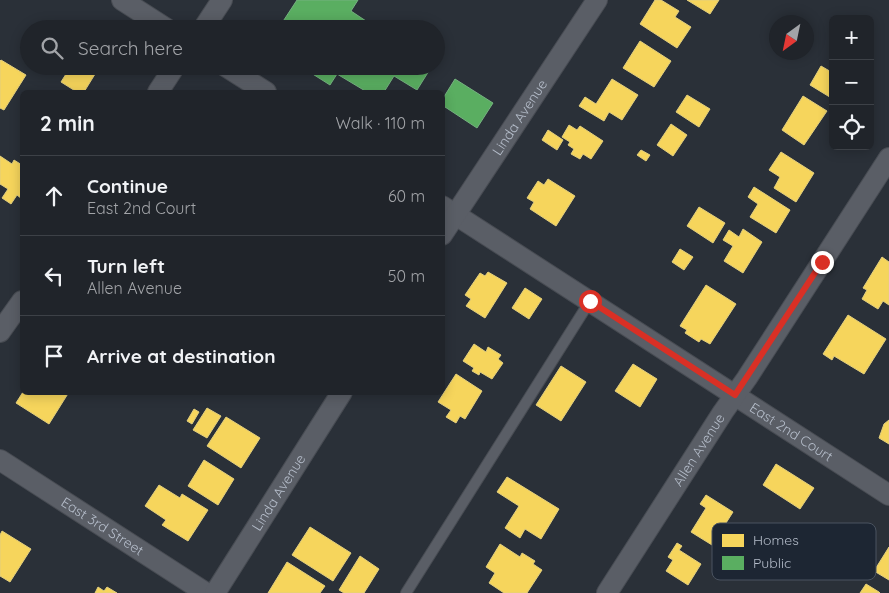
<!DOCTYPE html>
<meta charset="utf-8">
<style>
:root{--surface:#20242a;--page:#2d3036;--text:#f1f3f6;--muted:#a2a4a8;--line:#3d4147}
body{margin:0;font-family:Quicksand,sans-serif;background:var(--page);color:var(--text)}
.controls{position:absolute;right:15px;top:15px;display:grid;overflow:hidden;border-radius:8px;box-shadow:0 2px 12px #0003}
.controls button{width:45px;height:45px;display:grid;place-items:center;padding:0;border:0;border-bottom:1px solid var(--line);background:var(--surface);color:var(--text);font:25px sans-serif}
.compass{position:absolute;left:769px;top:15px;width:45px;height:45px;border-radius:50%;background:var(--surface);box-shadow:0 2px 12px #0003;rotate:213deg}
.stop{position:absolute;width:15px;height:15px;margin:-11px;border:4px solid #d93025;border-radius:50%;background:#fff}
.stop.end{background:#d93025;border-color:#fff;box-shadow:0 1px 5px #0008}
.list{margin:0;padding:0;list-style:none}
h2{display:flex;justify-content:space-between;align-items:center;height:65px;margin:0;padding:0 20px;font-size:21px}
h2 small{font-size:16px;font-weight:400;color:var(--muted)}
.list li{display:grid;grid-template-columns:32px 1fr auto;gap:15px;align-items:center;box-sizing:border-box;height:80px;padding:0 20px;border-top:1px solid var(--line)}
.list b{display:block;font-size:19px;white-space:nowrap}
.list p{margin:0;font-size:16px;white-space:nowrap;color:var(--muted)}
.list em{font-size:16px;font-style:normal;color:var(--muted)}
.icon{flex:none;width:28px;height:28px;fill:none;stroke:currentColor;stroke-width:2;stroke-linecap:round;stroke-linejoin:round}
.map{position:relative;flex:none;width:889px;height:593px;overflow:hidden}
.search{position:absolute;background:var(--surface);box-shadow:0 2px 12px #0003;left:20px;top:20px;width:425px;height:55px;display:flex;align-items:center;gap:12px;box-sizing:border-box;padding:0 18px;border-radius:28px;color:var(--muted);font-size:19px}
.panel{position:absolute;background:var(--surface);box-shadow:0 2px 12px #0003;left:20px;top:90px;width:425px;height:305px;border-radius:8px}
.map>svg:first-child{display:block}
.homes{fill:#f6d55c;stroke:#e2ce7d}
.public{fill:#5aae61;stroke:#75b280}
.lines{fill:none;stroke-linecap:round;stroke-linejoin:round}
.service-casing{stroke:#484c53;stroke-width:12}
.minor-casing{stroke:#484c53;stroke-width:22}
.service{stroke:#5a5e66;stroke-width:10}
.minor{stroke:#5a5e66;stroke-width:20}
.route{stroke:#d93025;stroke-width:6}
.labels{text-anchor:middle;stroke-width:5;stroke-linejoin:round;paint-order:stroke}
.street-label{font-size:14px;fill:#b4bcc9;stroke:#1d2633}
.key{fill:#1d2633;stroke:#4a5360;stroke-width:1}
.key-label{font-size:14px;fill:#b4bcc9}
</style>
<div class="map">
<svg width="889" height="593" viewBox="0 0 889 593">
<rect width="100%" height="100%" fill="#2a3038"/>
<!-- homes -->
<g class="homes">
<polygon points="655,0 661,0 679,11 675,17 691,27 677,48 640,24"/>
<polygon points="687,0 719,0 710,14"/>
<polygon points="640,41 671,61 654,87 623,68"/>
<polygon points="1,60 26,75 4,110 0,108 0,61"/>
<polygon points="71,66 100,66 84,92 77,92 61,82"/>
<polygon points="821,66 833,73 833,99 810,85"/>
<polygon points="612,79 638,95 622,120 609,112 604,121 579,106 585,97 596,104"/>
<polygon points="687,95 710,109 699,127 676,112"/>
<polygon points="803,96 827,111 804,145 782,130"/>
<polygon points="671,124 687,135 673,156 657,145"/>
<polygon points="569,125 577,130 580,126 603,141 591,159 583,154 580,159 571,154 574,149 568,145 570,142 562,137"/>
<polygon points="548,130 563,140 557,150 542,140"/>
<polygon points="641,150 650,155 646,161 637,155"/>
<polygon points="781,152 814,173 796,202 774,188 780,177 769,170"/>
<polygon points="0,156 12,164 14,160 22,165 22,199 17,195 11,204 2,198 8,189 0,184"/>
<polygon points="548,179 575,196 556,226 530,209 534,202 527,198 538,181 544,185"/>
<polygon points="754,187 790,210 776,233 750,217 758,204 748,197"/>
<polygon points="699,207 725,223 713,243 687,226"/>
<polygon points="743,229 762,242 743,273 724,261 733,246 723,240 729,230 739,237"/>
<polygon points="680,249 693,257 684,270 672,262"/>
<polygon points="882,257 889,262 889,305 883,301 878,309 862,299 867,290 863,288"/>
<polygon points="488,272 507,283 485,318 466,306 471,299 465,295 480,273 485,276"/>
<polygon points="706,285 736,304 710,344 701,339 699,342 685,333 687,330 680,326"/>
<polygon points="525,288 542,299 529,319 512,308"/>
<polygon points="848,315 886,339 864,374 834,356 832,360 823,354"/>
<polygon points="474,344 486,352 488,347 501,355 498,359 503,363 492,379 480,372 479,375 472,371 474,368 463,361"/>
<polygon points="633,364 657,379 640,407 615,391"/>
<polygon points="561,366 586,382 561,421 536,405"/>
<polygon points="456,374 482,391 465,419 460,416 456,423 446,417 451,410 438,402"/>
<polygon points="23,392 69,392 49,424 16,403"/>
<polygon points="207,408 221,416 207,438 193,430"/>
<polygon points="194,409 199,412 192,424 187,421"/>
<polygon points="226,417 260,438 241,468 207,446"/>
<polygon points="889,420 889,444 879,438 884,424"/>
<polygon points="204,460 234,479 218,505 188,486"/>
<polygon points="776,464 814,488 800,509 763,485"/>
<polygon points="507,477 559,509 541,539 525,529 520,538 505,528 519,506 497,492"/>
<polygon points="159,485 180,498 182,494 208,510 188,541 162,525 166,520 145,506"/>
<polygon points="706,495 733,512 712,545 691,532 706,508 700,504"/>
<polygon points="310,527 351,553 333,581 292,555"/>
<polygon points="2,531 31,549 10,582 0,576 0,535"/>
<polygon points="677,543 682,546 679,550 701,564 688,585 666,571 673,560 668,557"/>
<polygon points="500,544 520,557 522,553 535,561 533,564 542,570 527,593 504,593 489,583 495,573 486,567"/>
<polygon points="889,547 889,580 874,571"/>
<polygon points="360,556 379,569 364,593 344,593 339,590"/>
<polygon points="287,562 325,586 320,593 268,593"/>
<polygon points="866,584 879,592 880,593 860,593"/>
<polygon points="98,587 104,591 107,587 117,593 95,593"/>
</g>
<!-- public -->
<g class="public">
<polygon points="297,0 358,0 351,11 369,23 366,29 278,29"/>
<polygon points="300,66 432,66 417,90 394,76 384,92 367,92 337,74 330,85"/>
<polygon points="455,79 493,103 477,128 442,105 442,100"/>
</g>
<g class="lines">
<defs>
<polyline id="service" points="406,593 590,301"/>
<g id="minor">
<polyline points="122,0 167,29"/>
<polyline points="203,29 222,0"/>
<polyline points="225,66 266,92"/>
<polyline points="158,92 175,66"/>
<path id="s1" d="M442,206L889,495"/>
<path id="s2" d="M442,235L597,0"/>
<polyline points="0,332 22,301"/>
<path id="s3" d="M0,460L206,593"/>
<path id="s4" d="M215,593L342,392"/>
<path id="s5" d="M607,593L723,412L747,378L889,158"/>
</g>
</defs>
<!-- service casing -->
<use href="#service" class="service-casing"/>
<!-- minor casing -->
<use href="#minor" class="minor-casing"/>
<!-- service -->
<use href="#service" class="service"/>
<!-- minor -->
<use href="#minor" class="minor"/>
</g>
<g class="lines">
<!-- route -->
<polyline class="route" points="590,301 735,395 822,262"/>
</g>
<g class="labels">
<!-- street labels -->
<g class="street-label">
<text dy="5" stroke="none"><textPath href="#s2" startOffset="141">Linda Avenue</textPath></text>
<text dy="5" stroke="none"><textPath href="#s1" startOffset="416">East 2nd Court</textPath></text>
<text dy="5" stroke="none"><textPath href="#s5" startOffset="170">Allen Avenue</textPath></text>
<text dy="5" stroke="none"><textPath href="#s4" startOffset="119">Linda Avenue</textPath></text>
<text dy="5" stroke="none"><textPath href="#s3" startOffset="122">East 3rd Street</textPath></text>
</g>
</g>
<!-- legend -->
<rect x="712" y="523" width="164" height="57" rx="8" class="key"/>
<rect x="722" y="534" width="22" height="13" fill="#f6d55c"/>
<rect x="722" y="556" width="22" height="14" fill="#5aae61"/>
<g class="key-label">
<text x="753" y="545">Homes</text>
<text x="753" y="568">Public</text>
</g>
</svg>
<div class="controls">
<button>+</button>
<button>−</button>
<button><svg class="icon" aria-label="locate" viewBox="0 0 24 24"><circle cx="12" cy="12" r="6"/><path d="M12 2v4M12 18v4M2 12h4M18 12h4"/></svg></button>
</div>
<svg class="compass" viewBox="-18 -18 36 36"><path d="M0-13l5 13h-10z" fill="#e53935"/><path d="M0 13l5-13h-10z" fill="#a2a4a8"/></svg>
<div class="stop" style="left:590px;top:301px"></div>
<div class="stop end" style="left:822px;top:262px"></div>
<div class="search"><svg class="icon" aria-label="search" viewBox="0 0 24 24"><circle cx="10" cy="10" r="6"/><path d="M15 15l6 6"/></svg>Search here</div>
<section class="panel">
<h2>2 min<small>Walk · 110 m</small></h2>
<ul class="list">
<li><svg class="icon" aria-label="ahead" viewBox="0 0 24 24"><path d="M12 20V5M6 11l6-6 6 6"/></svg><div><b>Continue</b><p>East 2nd Court</p></div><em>60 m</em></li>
<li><svg class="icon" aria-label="left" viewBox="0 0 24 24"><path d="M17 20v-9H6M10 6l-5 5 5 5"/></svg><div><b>Turn left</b><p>Allen Avenue</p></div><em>50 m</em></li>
<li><svg class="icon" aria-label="arrive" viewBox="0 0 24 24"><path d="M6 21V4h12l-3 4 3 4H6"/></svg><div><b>Arrive at destination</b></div></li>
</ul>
</section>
</div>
